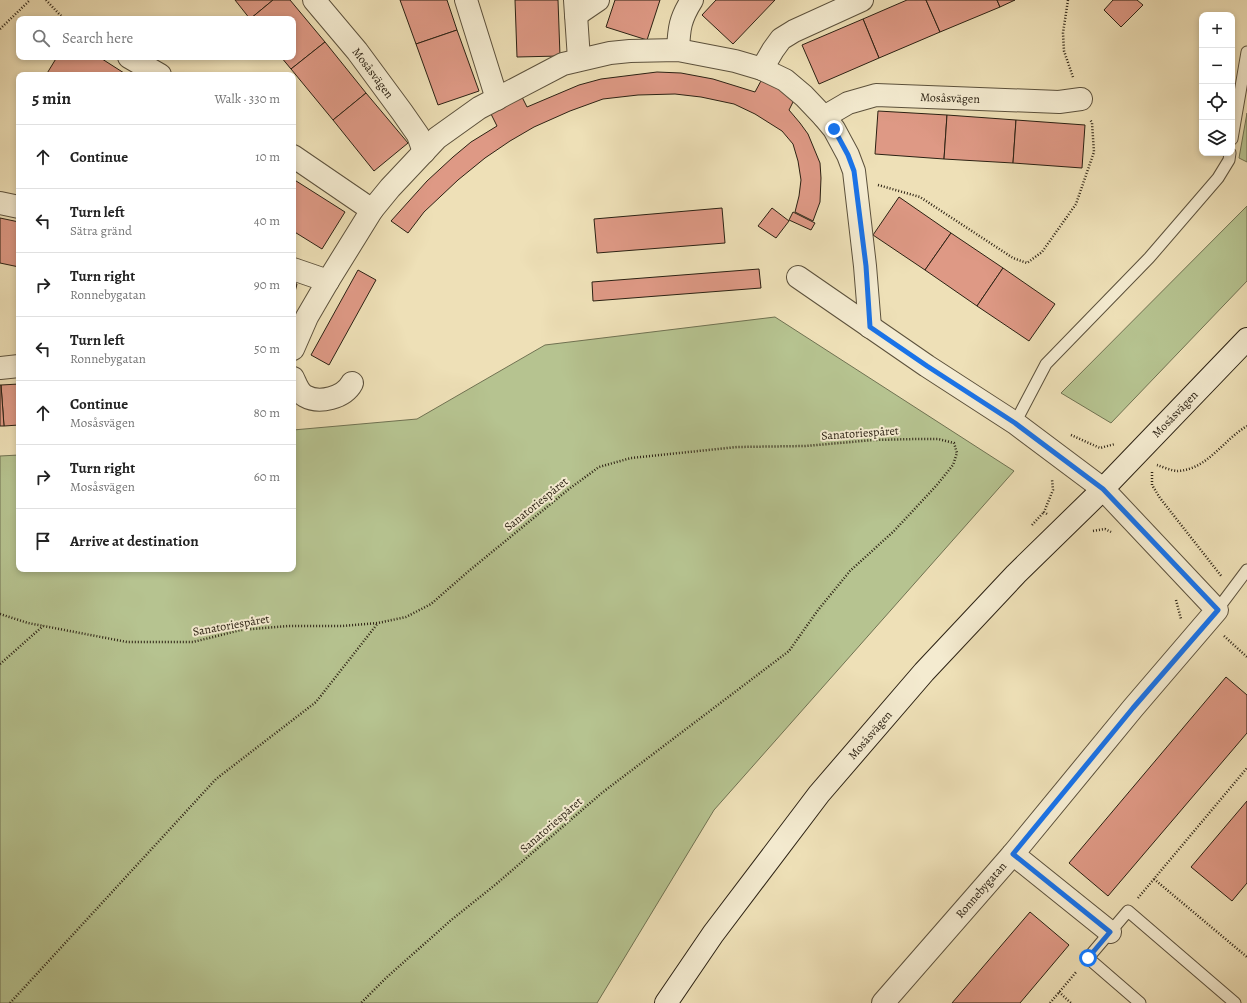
<!DOCTYPE html>
<meta charset="utf-8">
<style>
:root{--surface:#fff;--page:#f2f2f2;--text:#222;--muted:#767676;--line:#e0e0e0}
body{margin:0;font-family:Alegreya,serif;background:var(--page);color:var(--text)}
.controls{position:absolute;right:12px;top:12px;display:grid;overflow:hidden;border-radius:8px;box-shadow:0 2px 6px #0003}
.controls button{width:36px;height:36px;display:grid;place-items:center;padding:0;border:0;border-bottom:1px solid var(--line);background:var(--surface);color:var(--text);font:20px sans-serif}
.stop{position:absolute;width:12px;height:12px;margin:-9px;border:3px solid #1a73e8;border-radius:50%;background:#fff}
.stop.end{background:#1a73e8;border-color:#fff;box-shadow:0 1px 4px #0008}
.list{margin:0;padding:0;list-style:none}
h2{display:flex;justify-content:space-between;align-items:center;height:52px;margin:0;padding:0 16px;font-size:17px}
h2 small{font-size:13px;font-weight:400;color:var(--muted)}
.list li{display:grid;grid-template-columns:26px 1fr auto;gap:12px;align-items:center;box-sizing:border-box;height:64px;padding:0 16px;border-top:1px solid var(--line)}
.list b{display:block;font-size:15px;white-space:nowrap}
.list p{margin:0;font-size:13px;white-space:nowrap;color:var(--muted)}
.list em{font-size:13px;font-style:normal;color:var(--muted)}
.icon{flex:none;width:22px;height:22px;fill:none;stroke:currentColor;stroke-width:2;stroke-linecap:round;stroke-linejoin:round}
.map{position:relative;flex:none;width:1247px;height:1003px;overflow:hidden}
.search{position:absolute;background:var(--surface);box-shadow:0 2px 6px #0003;left:16px;top:16px;width:280px;height:44px;display:flex;align-items:center;gap:10px;box-sizing:border-box;padding:0 14px;border-radius:8px;color:var(--muted);font-size:15px}
.panel{position:absolute;background:var(--surface);box-shadow:0 2px 6px #0003;left:16px;top:72px;width:280px;height:500px;border-radius:8px}
.map>svg:first-child{display:block}
.green{fill:#b6c390;stroke:#707252}
.building{fill:#de9985;stroke:#2b2113}
.lines{fill:none;stroke-linecap:round;stroke-linejoin:round}
.lane-casing{stroke:#5c513c;stroke-width:13}
.street-casing{stroke:#5c513c;stroke-width:24}
.secondary-casing{stroke:#2b2113;stroke-width:24}
.path{stroke:#2b2113;stroke-width:2.5;stroke-dasharray:1 2;stroke-linecap:butt}
.lane{stroke:#f4ebd0;stroke-width:11}
.street{stroke:#f4ebd0;stroke-width:22}
.secondary{stroke:#f4ebd0;stroke-width:22}
.route{stroke:#1a73e8;stroke-width:5}
.labels{text-anchor:middle;stroke-width:4;stroke-linejoin:round;paint-order:stroke}
.street-label{font-size:12px;fill:#2b2113;stroke:#f4ebd0}
</style>
<div class="map">
<svg width="1247" height="1003" viewBox="0 0 1247 1003">
<rect width="100%" height="100%" fill="#eee0b7"/>
<filter id="stains"><feTurbulence type="fractalNoise" baseFrequency=".005" numOctaves="4"/><feColorMatrix values="0 0 0 0 .2 0 0 0 0 .09 0 0 0 0 .02 0 0 0 .5 -.17"/></filter>
<radialGradient id="worn" r=".72"><stop offset=".6" stop-color="#630" stop-opacity="0"/><stop offset="1" stop-color="#630" stop-opacity=".3"/></radialGradient>
<!-- green -->
<g class="green">
<polygon points="1247,113 1247,162 1239,158"/>
<polygon points="1247,206 1247,281 1111,423 1061,393"/>
<polygon points="775,317 1014,471 714,810 597,1003 0,1003 0,456 19,455 19,569 293,569 293,430 417,419 545,345"/>
</g>
<!-- building -->
<g class="building">
<polygon points="235,0 273,0 250,19"/>
<polygon points="273,0 290,0 325,42 291,69 281,57 293,57 293,19 250,19"/>
<polygon points="400,0 447,0 457,30 416,44"/>
<polygon points="515,0 558,0 560,56 517,57"/>
<polygon points="615,0 660,0 647,40 606,27"/>
<polygon points="716,0 775,0 733,44 702,15"/>
<polygon points="907,0 926,0 940,32 879,58 863,19"/>
<polygon points="926,0 997,0 1000,7 940,32"/>
<polygon points="997,0 1015,0 1000,7"/>
<polygon points="1113,0 1137,0 1143,5 1121,27 1104,10"/>
<polygon points="863,19 879,58 819,84 802,45"/>
<polygon points="457,30 479,91 438,105 416,44"/>
<polygon points="325,42 366,93 333,120 291,69"/>
<polygon points="57,57 99,57 124,73 123,75 46,75"/>
<polygon points="657,72 681,73 713,79 755,92 762,79 795,98 789,110 800,123 808,134 820,163 821,178 820,202 813,221 795,212 799,196 801,180 798,161 793,144 782,131 755,114 734,104 701,97 675,94 638,95 603,99 570,111 534,127 510,141 485,158 458,180 424,212 408,233 391,221 427,181 453,157 471,142 497,126 490,112 521,95 527,107 579,85 601,79"/>
<polygon points="366,93 408,143 374,171 333,120"/>
<polygon points="878,111 947,115 944,159 875,154"/>
<polygon points="947,115 1016,120 1013,163 944,159"/>
<polygon points="1016,120 1085,125 1082,168 1013,163"/>
<polygon points="293,179 345,212 322,249 293,231"/>
<polygon points="899,197 951,233 925,270 873,235"/>
<polygon points="722,208 725,243 597,253 594,219"/>
<polygon points="772,208 789,221 776,238 758,226"/>
<polygon points="793,212 815,223 811,230 789,220"/>
<polygon points="0,218 19,222 19,267 0,263"/>
<polygon points="951,233 1003,268 977,306 925,270"/>
<polygon points="1003,268 1055,304 1029,341 977,306"/>
<polygon points="759,269 761,288 593,301 592,282"/>
<polygon points="358,270 376,280 329,365 311,355"/>
<polygon points="293,283 297,284 293,300"/>
<polygon points="19,384 19,425 4,426 1,385"/>
<polygon points="0,385 1,385 4,426 0,426"/>
<polygon points="1226,677 1247,695 1247,733 1108,896 1069,863"/>
<polygon points="1247,801 1247,883 1232,901 1191,867"/>
<polygon points="1030,912 1069,945 1020,1003 952,1003"/>
</g>
<g class="lines">
<defs>
<g id="lane">
<polyline points="1232,139 1247,52"/>
<polyline points="1015,423 1046,364 1149,258 1218,178 1229,160 1230,153"/>
<polyline points="1217,610 1247,570"/>
<polyline points="1140,1003 1088,958 1128,911 1235,1003"/>
</g>
<g id="street">
<polyline points="314,0 357,51 402,112 418,135 424,152"/>
<polyline points="466,0 497,99"/>
<polyline points="575,0 579,59"/>
<polyline points="576,15 598,0"/>
<path d="M678,50C679,28 680,19 692,0"/>
<polyline points="129,57 160,75"/>
<polyline points="762,69 773,50 781,39 794,31 862,0"/>
<polyline points="824,117 848,103 876,95 1059,102 1081,99"/>
<polyline points="293,156 372,210"/>
<polyline points="0,203 19,207"/>
<polyline points="293,269 328,281"/>
<polyline points="798,277 927,366 1015,423 1103,489 1217,610 1133,708 1013,854 883,1003"/>
<polyline points="293,349 307,317 328,281 372,210 390,188 437,138 479,108 563,64 610,53 630,51 678,50 735,61 762,69 785,80 804,96 824,117 834,129 848,155 854,171 865,266 870,327"/>
<polyline points="0,368 19,366"/>
<path d="M293,378C296,384 298,392 305,396C319,404 344,398 352,383"/>
<polyline points="1013,854 1110,932"/>
</g>
<polyline id="secondary" points="666,1003 713,934 819,794 924,672 1016,574 1103,489 1247,339"/>
</defs>
<!-- lane casing -->
<use href="#lane" class="lane-casing"/>
<!-- street casing -->
<use href="#street" class="street-casing"/>
<!-- secondary casing -->
<use href="#secondary" class="secondary-casing"/>
<!-- path -->
<g class="path">
<polyline points="46,0 60,15 66,19"/>
<polyline points="1068,0 1063,33 1064,51 1073,77"/>
<polyline points="0,29 30,0"/>
<polyline points="878,185 920,197 1013,258 1027,263 1042,252 1076,204 1094,152 1092,123 1090,119"/>
<polyline points="1071,435 1100,448 1115,444"/>
<path d="M1157,465C1163,467 1172,471 1178,471C1208,469 1223,440 1247,426"/>
<polyline points="1152,472 1152,485 1160,498 1222,577"/>
<polyline points="1047,514 1044,512 1053,490 1052,479"/>
<polyline points="1032,525 1044,512"/>
<polyline points="1093,531 1105,529 1111,532"/>
<polyline points="1176,600 1181,619"/>
<polyline points="0,614 28,623 127,642 193,642 241,630 288,626 342,626 378,623 406,617 431,604 470,570 569,489 599,467 631,458 737,447 805,446 874,440 916,439 938,439 954,443 957,453 953,465 936,486 894,531 850,571 818,610 789,651 603,792 495,885 450,921 386,978 361,1003"/>
<polyline points="1224,636 1247,657"/>
<polyline points="0,664 43,626"/>
<polyline points="1154,879 1247,957"/>
<polyline points="1138,898 1247,768"/>
<polyline points="1059,992 1071,1003"/>
<polyline points="10,1003 216,779 316,702 378,623"/>
<polyline points="1050,1003 1077,971"/>
</g>
<!-- lane -->
<use href="#lane" class="lane"/>
<!-- street -->
<use href="#street" class="street"/>
<!-- secondary -->
<use href="#secondary" class="secondary"/>
</g>
<g class="lines">
<!-- route -->
<polyline class="route" points="834,129 848,155 854,171 866,266 870,327 927,366 1015,423 1103,489 1218,610 1133,708 1013,854 1110,932 1088,958"/>
</g>
<g class="labels">
<!-- street labels -->
<g class="street-label">
<text transform="translate(373 73) rotate(53)" y="4">Mosåsvägen</text>
<text transform="translate(950 98) rotate(2)" y="4">Mosåsvägen</text>
<text transform="translate(1175 414) rotate(-46)" y="4">Mosåsvägen</text>
<text transform="translate(860 433) rotate(-4)" y="4">Sanatoriespåret</text>
<text transform="translate(536 504) rotate(-39)" y="4">Sanatoriespåret</text>
<text transform="translate(231 625) rotate(-10)" y="4">Sanatoriespåret</text>
<text transform="translate(870 735) rotate(-49)" y="4">Mosåsvägen</text>
<text transform="translate(551 825) rotate(-41)" y="4">Sanatoriespåret</text>
<text transform="translate(981 890) rotate(-49)" y="4">Ronnebygatan</text>
</g>
</g>
<rect width="100%" height="100%" filter="url(#stains)"/>
<rect width="100%" height="100%" fill="url(#worn)"/>
</svg>
<div class="controls">
<button>+</button>
<button>−</button>
<button><svg class="icon" aria-label="locate" viewBox="0 0 24 24"><circle cx="12" cy="12" r="6"/><path d="M12 2v4M12 18v4M2 12h4M18 12h4"/></svg></button>
<button><svg class="icon" aria-label="layers" viewBox="0 0 24 24"><path d="M12 4l9 5-9 5-9-5zM3 14l9 5 9-5"/></svg></button>
</div>
<div class="stop" style="left:1088px;top:958px"></div>
<div class="stop end" style="left:834px;top:129px"></div>
<div class="search"><svg class="icon" aria-label="search" viewBox="0 0 24 24"><circle cx="10" cy="10" r="6"/><path d="M15 15l6 6"/></svg>Search here</div>
<section class="panel">
<h2>5 min<small>Walk · 330 m</small></h2>
<ul class="list">
<li><svg class="icon" aria-label="ahead" viewBox="0 0 24 24"><path d="M12 20V5M6 11l6-6 6 6"/></svg><div><b>Continue</b></div><em>10 m</em></li>
<li><svg class="icon" aria-label="left" viewBox="0 0 24 24"><path d="M17 20v-9H6M10 6l-5 5 5 5"/></svg><div><b>Turn left</b><p>Sätra gränd</p></div><em>40 m</em></li>
<li><svg class="icon" aria-label="right" viewBox="0 0 24 24"><path d="M7 20v-9h11M14 6l5 5-5 5"/></svg><div><b>Turn right</b><p>Ronnebygatan</p></div><em>90 m</em></li>
<li><svg class="icon" aria-label="left" viewBox="0 0 24 24"><path d="M17 20v-9H6M10 6l-5 5 5 5"/></svg><div><b>Turn left</b><p>Ronnebygatan</p></div><em>50 m</em></li>
<li><svg class="icon" aria-label="ahead" viewBox="0 0 24 24"><path d="M12 20V5M6 11l6-6 6 6"/></svg><div><b>Continue</b><p>Mosåsvägen</p></div><em>80 m</em></li>
<li><svg class="icon" aria-label="right" viewBox="0 0 24 24"><path d="M7 20v-9h11M14 6l5 5-5 5"/></svg><div><b>Turn right</b><p>Mosåsvägen</p></div><em>60 m</em></li>
<li><svg class="icon" aria-label="arrive" viewBox="0 0 24 24"><path d="M6 21V4h12l-3 4 3 4H6"/></svg><div><b>Arrive at destination</b></div></li>
</ul>
</section>
</div>
